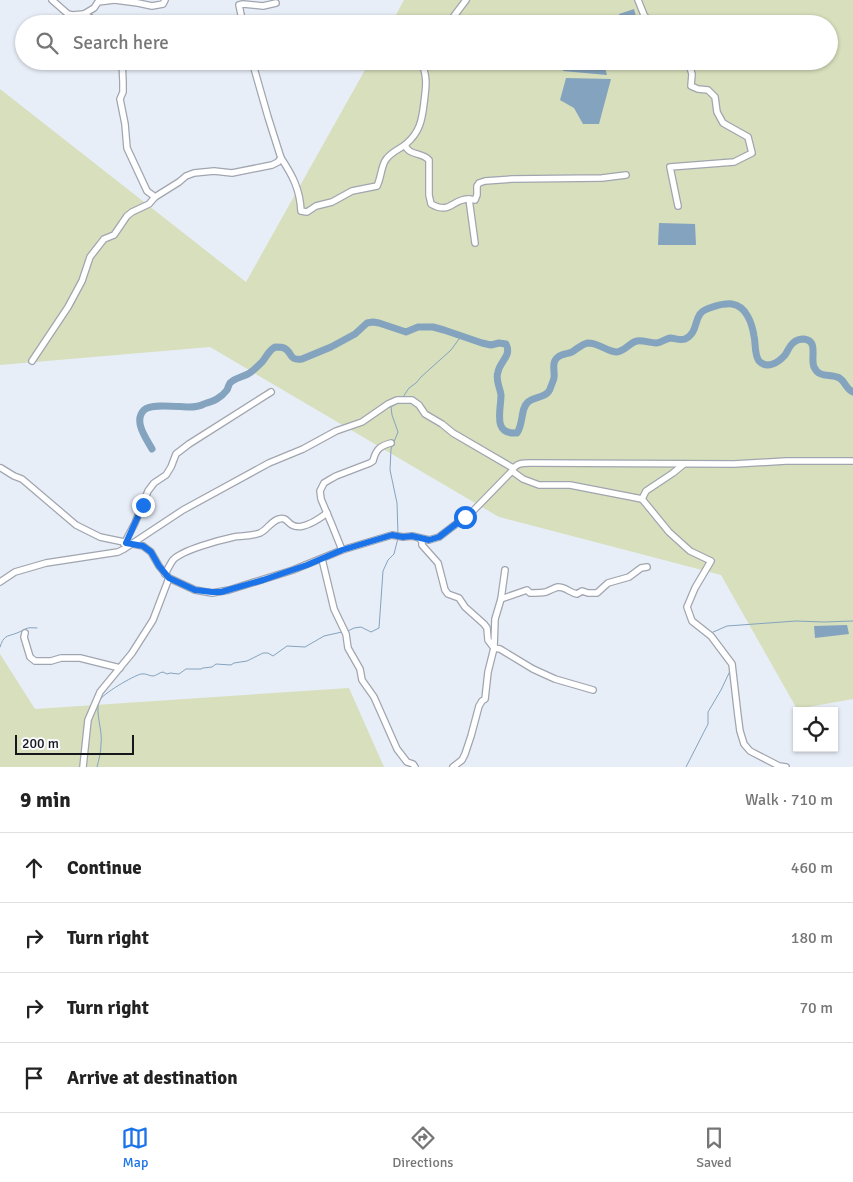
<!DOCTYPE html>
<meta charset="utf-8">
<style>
:root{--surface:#fff;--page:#f2f2f2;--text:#222;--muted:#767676;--line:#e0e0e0;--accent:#1a73e8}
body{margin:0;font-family:Signika,sans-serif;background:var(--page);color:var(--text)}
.controls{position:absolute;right:15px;bottom:15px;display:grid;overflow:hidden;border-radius:0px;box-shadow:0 1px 4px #0004}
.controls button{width:45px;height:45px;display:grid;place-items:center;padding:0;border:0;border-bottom:1px solid var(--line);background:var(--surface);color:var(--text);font:25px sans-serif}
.scale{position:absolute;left:15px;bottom:12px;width:119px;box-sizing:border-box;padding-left:5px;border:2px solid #15171a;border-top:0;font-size:14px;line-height:18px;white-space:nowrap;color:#15171a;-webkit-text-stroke:4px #f9fbff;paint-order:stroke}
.stop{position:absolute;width:15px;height:15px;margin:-11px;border:4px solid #1a73e8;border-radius:50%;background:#fff}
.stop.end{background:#1a73e8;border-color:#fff;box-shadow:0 1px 5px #0008}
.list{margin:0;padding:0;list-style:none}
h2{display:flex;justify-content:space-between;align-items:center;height:65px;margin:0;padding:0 20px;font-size:21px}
h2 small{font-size:16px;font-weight:400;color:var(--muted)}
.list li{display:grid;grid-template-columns:32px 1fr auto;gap:15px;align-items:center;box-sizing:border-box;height:70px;padding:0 20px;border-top:1px solid var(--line)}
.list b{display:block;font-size:19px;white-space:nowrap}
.list em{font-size:16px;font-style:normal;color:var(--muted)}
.icon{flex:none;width:28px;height:28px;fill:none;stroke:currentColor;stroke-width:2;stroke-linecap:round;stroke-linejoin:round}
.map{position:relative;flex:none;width:853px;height:767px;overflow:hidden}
.search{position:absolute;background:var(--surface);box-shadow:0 1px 4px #0004;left:15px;right:15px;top:15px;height:55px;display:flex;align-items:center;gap:12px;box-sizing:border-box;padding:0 18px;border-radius:28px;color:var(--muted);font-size:19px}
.sheet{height:345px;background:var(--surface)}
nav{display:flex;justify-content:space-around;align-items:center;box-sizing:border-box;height:70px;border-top:1px solid var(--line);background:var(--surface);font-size:14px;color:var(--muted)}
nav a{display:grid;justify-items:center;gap:2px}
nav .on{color:var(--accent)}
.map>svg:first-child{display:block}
.green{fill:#d7dfbc}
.water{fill:#84a3be}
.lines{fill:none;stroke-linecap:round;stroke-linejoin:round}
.stream{stroke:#84a3be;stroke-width:1}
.river{stroke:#84a3be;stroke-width:7}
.minor-casing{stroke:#a0a5af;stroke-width:8}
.minor{stroke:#fff;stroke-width:5.5}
.route{stroke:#1a73e8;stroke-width:6}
</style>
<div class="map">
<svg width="853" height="767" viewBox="0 0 853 767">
<rect width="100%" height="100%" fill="#e8eef8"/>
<!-- green -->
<g class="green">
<polygon points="404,0 853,0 853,699 797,709 721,575 499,517 210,347 0,365 0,89 246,282 370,61 829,61 829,24 391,24"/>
<polygon points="0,654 35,709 349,688 384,767 0,767"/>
</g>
<!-- water -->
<g class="water">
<polygon points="634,9 638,24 620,24 619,14"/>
<polygon points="564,61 603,61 607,75 563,71"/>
<polygon points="566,78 611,79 599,124 583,124 574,108 560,100"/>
<polygon points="659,223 695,224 696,245 658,245"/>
<polygon points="847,625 849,634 815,638 814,626"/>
</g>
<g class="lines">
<!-- stream -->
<g class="stream">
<polyline points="403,397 409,388 416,383 421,377 451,350 459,339 463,337"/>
<polyline points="398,534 397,503 390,470 391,449 398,432 392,415 391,407 399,402"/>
<polyline points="346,632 354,628 361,627 371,632 379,628 383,571 388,560 394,554 398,538"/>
<polyline points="711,633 727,626 796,621 824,622 853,621"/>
<path d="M0,647C4,635 6,637 17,633C27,629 24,627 37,628"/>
<path d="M97,767C99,759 101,752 101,744C103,731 95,713 99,701C102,694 133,676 141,674C146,673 149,676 153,676C156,676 160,672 163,672L167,674L170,673L179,674L186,669H201L203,668L212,667L216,664L231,665L234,663L247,661L263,653H268L273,656L287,646L305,647L324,636L342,632"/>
<polyline points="686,767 708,724 708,712 721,690 730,671"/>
</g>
<!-- river -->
<path class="river" d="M152,449C146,438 133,421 144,410C151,403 179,407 189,407C194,407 200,406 204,404C214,401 221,398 227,390C228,388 229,384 230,383C236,377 245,377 251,372C255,369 259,365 262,362C267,356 268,351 275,347C276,347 282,347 284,348C293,352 288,361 302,359L331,347L355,334L367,323L373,322L379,323L406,332L418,327H433L444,330L482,343L491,345L499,343L506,344C512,356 500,361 498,372C495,380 500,387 501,395C501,410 492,435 517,433C524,423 520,409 528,402C535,396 547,398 550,389C551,386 553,382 554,378C555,371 551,362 558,357C562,354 567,354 572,352C577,349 582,344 588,343C599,343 608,352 617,352C625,351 629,343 637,341C643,340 650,343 656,343C661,343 665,339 670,338C675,338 680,341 685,339C697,333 694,323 700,314C704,308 724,303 732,304C746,306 752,323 754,336C756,344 754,354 759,361C767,370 779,362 785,355C788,351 789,346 793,343C796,340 800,339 804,339C819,341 810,358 814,367C819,378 829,374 837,377C845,379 845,389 853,392"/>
<defs>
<g id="minor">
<polyline points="52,0 68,14 72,15 84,14 101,24"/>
<polyline points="115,0 138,3 152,6 163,4 165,0"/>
<polyline points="638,0 644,15 651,24"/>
<polyline points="84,14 94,8 98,2 114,0"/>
<polyline points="243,24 239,5 243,4 263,6 276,3"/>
<polyline points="448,24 466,0"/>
<path d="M122,61L123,82V92L120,99L125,124L127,148L147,191L155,197L179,182L186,176L194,173L214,171L232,173L272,165L278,162L281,158C293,176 300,190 301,211L307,212L316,206L332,202L352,191L377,186C381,178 381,168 385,161C390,152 399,150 406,144C420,132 422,120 424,103C426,86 428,78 421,61"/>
<polyline points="252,61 268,117 281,158"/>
<path d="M405,145C409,156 422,152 429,160V195L431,204C451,215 451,199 469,199L475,243"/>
<polyline points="469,199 475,200 477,195 477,186 479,183 485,181 512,179 602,178 626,175"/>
<polyline points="678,206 670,167 734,162 752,153 748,137 723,123 717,112 715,97 708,90 698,89 691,86 692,74 688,61"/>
<polyline points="32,361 68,307 82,281 90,257 104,239 114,235 127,216 132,212 149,204 155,197"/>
<path d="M1,468L14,476L22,479L76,525L100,537L143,546L151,552L159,566L169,578L195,590L212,593L229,590L293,570L342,550L392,535L403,537L412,536L429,540L439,537L473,511L512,471C516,462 525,463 534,463L734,464L786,461H853"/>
<polyline points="512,471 523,479 539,485 570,485 642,499 646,491 673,473 684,464"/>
<polyline points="642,499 669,532 690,551 711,561 695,588 687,607 692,621 711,636 732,664 738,716 740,731 744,744 750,751 779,766 786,767"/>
<polyline points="419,538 422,541 422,545 438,563 445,590 448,594 459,598 465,607 484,624 487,628 488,640 494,648 488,672 485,699 482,701 479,706 471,736 465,754 462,760 453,767"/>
<polyline points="124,544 135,523 148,491 154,483 166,475 171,467 176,454 189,444 271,392"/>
<path d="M342,550L332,525L321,499L320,491L324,483L329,480L336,476L370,463L373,461C376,449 380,446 391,443"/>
<polyline points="322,559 334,609 346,634 348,648 360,669 362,680 374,697 397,749 407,762 413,764 415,767"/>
<polyline points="505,570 501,599 495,619 494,648 500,649 533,669 555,679 593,690"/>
<path d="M165,574C168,569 170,564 173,560C182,550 220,540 234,537C242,536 252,536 260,533C267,530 271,521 279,519C286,517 287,522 292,525C302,531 319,519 327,513"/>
<polyline points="0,582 15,572 46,563 118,552 124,549 183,510 269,463 303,449 336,431 362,422 388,404 397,400 412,400 419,405 425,414 442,424 453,433 513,468"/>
<path d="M501,599L527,590L530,593C535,593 541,593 546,592C551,590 554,588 558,587C566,587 570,593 577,594L582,591L588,593H597L608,583L629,577L641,568L647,567"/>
<polyline points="25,633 24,637 30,657 35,661 51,661 61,658 80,658 120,668"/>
<polyline points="83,767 88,720 100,692 132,653 153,620 169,578"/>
</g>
</defs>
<!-- minor casing -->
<use href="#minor" class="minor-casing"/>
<!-- minor -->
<use href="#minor" class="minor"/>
</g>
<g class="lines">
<!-- route -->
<polyline class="route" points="143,505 126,543 143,546 151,552 159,566 169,578 195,590 212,592 221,592 263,580 307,565 342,550 392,535 403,537 412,536 429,540 439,537 465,517"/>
</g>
</svg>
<div class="controls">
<button><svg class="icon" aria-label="locate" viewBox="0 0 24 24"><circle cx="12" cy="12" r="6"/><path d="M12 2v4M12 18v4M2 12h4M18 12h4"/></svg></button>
</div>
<div class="scale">200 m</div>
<div class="stop" style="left:465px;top:517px"></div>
<div class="stop end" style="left:143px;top:505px"></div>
<div class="search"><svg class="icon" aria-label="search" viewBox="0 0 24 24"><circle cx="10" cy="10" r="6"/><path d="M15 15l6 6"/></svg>Search here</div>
</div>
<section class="sheet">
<h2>9 min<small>Walk · 710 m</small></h2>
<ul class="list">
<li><svg class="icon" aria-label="ahead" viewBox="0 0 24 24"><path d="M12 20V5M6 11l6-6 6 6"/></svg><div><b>Continue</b></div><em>460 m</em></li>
<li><svg class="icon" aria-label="right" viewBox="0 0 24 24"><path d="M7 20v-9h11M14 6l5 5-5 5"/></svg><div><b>Turn right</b></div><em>180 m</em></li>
<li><svg class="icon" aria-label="right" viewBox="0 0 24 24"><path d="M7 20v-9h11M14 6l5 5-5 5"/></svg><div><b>Turn right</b></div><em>70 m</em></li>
<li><svg class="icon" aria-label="arrive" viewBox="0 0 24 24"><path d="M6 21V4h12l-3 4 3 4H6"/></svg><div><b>Arrive at destination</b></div></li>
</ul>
</section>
<nav>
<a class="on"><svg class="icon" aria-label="map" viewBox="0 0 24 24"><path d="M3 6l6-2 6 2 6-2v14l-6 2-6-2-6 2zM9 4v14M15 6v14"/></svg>Map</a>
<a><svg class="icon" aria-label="directions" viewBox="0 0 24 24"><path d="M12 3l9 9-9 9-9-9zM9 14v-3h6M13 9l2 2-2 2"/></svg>Directions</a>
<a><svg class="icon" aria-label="saved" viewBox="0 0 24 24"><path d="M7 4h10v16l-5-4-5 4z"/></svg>Saved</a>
</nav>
